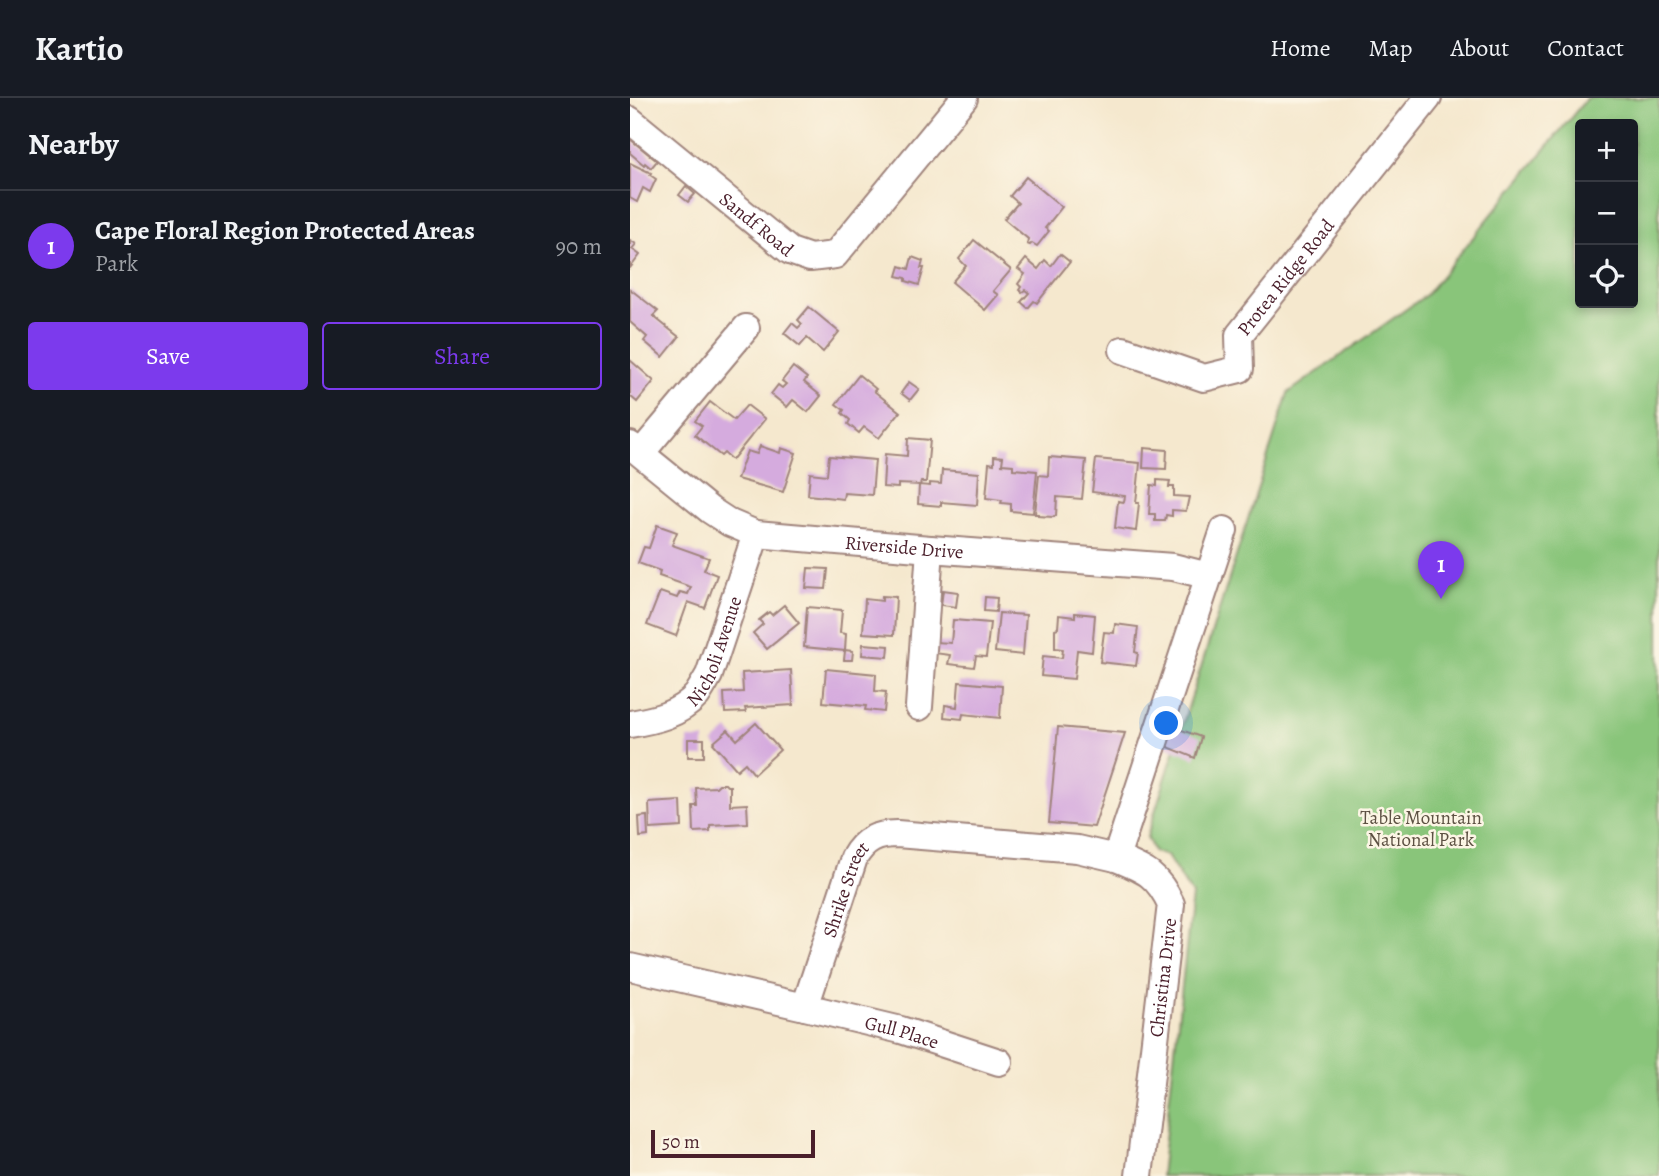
<!DOCTYPE html>
<meta charset="utf-8">
<style>
:root{--surface:#171b24;--page:#20242c;--text:#f1f3f6;--muted:#9ea1a6;--line:#363941;--accent:#7c3aed}
body{margin:0;font-family:Alegreya,serif;background:var(--page);color:var(--text)}
.controls{position:absolute;right:21px;top:21px;display:grid;overflow:hidden;border-radius:7px;box-shadow:0 4px 10px #0003}
.controls button{width:63px;height:63px;display:grid;place-items:center;padding:0;border:0;border-bottom:2px solid var(--line);background:var(--surface);color:var(--text);font:35px sans-serif}
.scale{position:absolute;left:21px;bottom:18px;width:164px;box-sizing:border-box;padding-left:7px;border:4px solid #4a1f2b;border-top:0;font-size:19px;line-height:24px;white-space:nowrap;color:#4a1f2b;-webkit-text-stroke:5px #fcf5e5;paint-order:stroke}
.you{position:absolute;left:537px;top:626px;width:24px;height:24px;margin:-18px;border:5px solid #fff;border-radius:50%;background:#1a73e8;box-shadow:0 0 0 10px #1a73e833}
.badge{display:grid;place-items:center;width:46px;height:46px;border-radius:50%;background:var(--accent);color:#fff;font-size:23px;font-weight:700}
.pin{position:absolute;translate:-50% -58px;filter:drop-shadow(0 2px 4px #0008)}
.pin::after{content:'';position:absolute;top:37px;width:24px;height:21px;background:inherit;clip-path:polygon(0 0,100% 0,50% 100%)}
.list{margin:0;padding:0;list-style:none}
h2{display:flex;justify-content:space-between;align-items:center;height:91px;margin:0;padding:0 28px;font-size:30px}
h2 small{font-size:23px;font-weight:400;color:var(--muted)}
.list li{display:grid;grid-template-columns:46px 1fr auto;gap:21px;align-items:center;box-sizing:border-box;height:112px;padding:0 28px;border-top:2px solid var(--line)}
.list b{display:block;font-size:26px;white-space:nowrap}
.list p{margin:0;font-size:23px;white-space:nowrap;color:var(--muted)}
.list em{font-size:23px;font-style:normal;color:var(--muted)}
.actions{display:flex;gap:14px;padding:21px 28px}
.actions a{flex:1;padding:16px 0;border:2px solid var(--accent);border-radius:7px;text-align:center;font-size:24px;color:var(--accent)}
.actions .main{background:var(--accent);color:#fff}
.icon{flex:none;width:38px;height:38px;fill:none;stroke:currentColor;stroke-width:2;stroke-linecap:round;stroke-linejoin:round}
.map{position:relative;flex:none;width:1029px;height:1078px;overflow:hidden}
header{display:flex;align-items:center;gap:42px;box-sizing:border-box;height:98px;padding:0 35px;background:var(--surface);border-bottom:2px solid var(--line)}
header strong{font-size:33px}
nav{display:flex;gap:38px;margin-inline-start:auto;font-size:24px}
main{display:flex}
aside{flex:1;background:var(--surface)}
.map>svg:first-child{display:block}
.park{fill:#89c57a;stroke:#6a7252;stroke-width:2;fill-rule:evenodd}
.building{fill:#d5abde}
.lines{fill:none;stroke-linecap:round;stroke-linejoin:round}
.street-casing{stroke:#a0847c;stroke-width:30}
.street{stroke:#fff;stroke-width:26}
.labels{text-anchor:middle;stroke-width:5;stroke-linejoin:round;paint-order:stroke}
.street-label{font-size:19px;fill:#4a1f2b;stroke:#fcf5e5}
.park-label{font-size:19px;fill:#5d5143;stroke:#fcf5e5}
</style>
<header>
<strong>Kartio</strong>
<nav><a>Home</a><a>Map</a><a>About</a><a>Contact</a></nav>
</header>
<main>
<aside>
<h2>Nearby<small></small></h2>
<ul class="list">
<li><span class="badge">1</span><div><b>Cape Floral Region Protected Areas</b><p>Park</p></div><em>90 m</em></li>
</ul>
<div class="actions"><a class="main">Save</a><a>Share</a></div>
</aside>
<div class="map">
<svg width="1029" height="1078" viewBox="0 0 1029 1078">
<rect width="100%" height="100%" fill="#fcf5e5"/>
<filter id="ink" filterUnits="userSpaceOnUse"><feTurbulence type="fractalNoise" baseFrequency=".0143" numOctaves="2"/><feDisplacementMap in="SourceGraphic" scale="14" xChannelSelector="R" yChannelSelector="G"/><feConvolveMatrix kernelMatrix="1 2 1 2 8 2 1 2 1" color-interpolation-filters="sRGB"/></filter>
<filter id="wash" filterUnits="userSpaceOnUse"><feTurbulence type="fractalNoise" baseFrequency=".00686" numOctaves="4" result="noise"/><feDisplacementMap in="SourceGraphic" scale="28" xChannelSelector="R" yChannelSelector="G"/><feGaussianBlur stdDeviation="1.57" result="paint"/><feColorMatrix in="noise" values="0 0 0 0 0 0 0 0 0 0 0 0 0 0 0 0 0 1.4 0 .05"/><feComposite in="paint" operator="in"/></filter>
<g filter="url(#wash)">
<rect width="100%" height="100%" fill="#f5e8ce"/>
<!-- park -->
<path class="park" d="M957,0H1029V1078H531L562,797L537,758L524,754L517,739L658,295L796,197ZM950,26H1003V205H950Z"/>
<g id="blocks">
<!-- building -->
<g class="building">
<polygon points="0,41 27,63 21,70 15,65 14,67 0,55"/>
<polygon points="0,65 21,75 20,77 26,81 20,94 13,90 7,104 0,100"/>
<polygon points="396,79 432,109 415,130 419,133 407,148 402,145 400,147 397,146 398,141 374,121 388,105 380,98"/>
<polygon points="56,88 65,96 58,104 49,97"/>
<polygon points="0,142 6,146 2,151 10,157 0,170"/>
<polygon points="344,142 381,172 363,193 368,197 355,212 322,184 336,168 329,161"/>
<polygon points="430,156 440,164 407,205 404,203 398,210 391,204 399,195 395,192 392,194 389,192 391,189 388,186 395,176 388,171 396,161 408,171 415,162 421,168"/>
<polygon points="282,159 293,163 291,170 294,170 289,187 276,183 276,180 267,178 270,168 279,171"/>
<polygon points="0,191 28,213 23,218 49,239 33,259 14,243 17,239 0,224"/>
<polygon points="179,209 209,234 193,254 177,240 170,248 154,235 162,225 168,230 172,226 168,222"/>
<polygon points="0,262 24,283 7,304 0,298"/>
<polygon points="163,269 177,280 174,284 191,298 178,314 163,302 157,309 141,296 148,287 152,290 156,286 152,283"/>
<polygon points="229,277 246,291 244,293 270,314 249,340 234,329 229,335 218,326 220,322 212,315 214,312 206,306"/>
<polygon points="279,284 289,291 280,302 271,295"/>
<polygon points="80,304 104,322 117,307 135,321 102,362 94,355 91,358 65,337 72,328 65,323"/>
<polygon points="278,340 300,342 296,384 291,384 290,387 268,386 268,390 253,389 255,356 277,358"/>
<polygon points="130,348 150,355 151,350 166,355 153,394 107,381 117,353 127,356"/>
<polygon points="514,350 537,352 536,371 513,370"/>
<polygon points="199,358 245,362 242,397 214,395 213,401 178,397 180,375 197,377"/>
<polygon points="364,358 373,359 372,366 383,367 383,371 407,373 403,415 381,413 381,406 371,405 372,402 356,400 359,365 364,366"/>
<polygon points="419,359 456,362 452,401 427,399 426,418 424,418 423,419 408,418 408,416 405,416 409,377 418,378"/>
<polygon points="466,361 510,365 506,405 509,405 506,433 485,430 488,403 494,404 495,398 462,394"/>
<polygon points="312,372 349,375 347,407 311,404 311,408 288,406 289,387 300,388 300,385 311,386"/>
<polygon points="527,382 540,383 539,389 544,389 544,398 559,399 556,413 542,412 542,418 536,417 535,423 525,423 525,416 519,416 521,387 527,388"/>
<polygon points="27,427 47,434 42,447 79,460 74,472 87,477 75,510 58,504 46,538 17,527 30,494 47,500 50,494 58,496 61,489 29,478 30,473 8,465 14,449 19,450"/>
<polygon points="178,470 198,471 196,491 176,490"/>
<polygon points="313,492 328,494 326,509 311,507"/>
<polygon points="252,498 266,499 264,537 233,535 235,501 252,503"/>
<polygon points="355,499 367,500 366,514 354,513"/>
<polygon points="154,507 169,525 137,551 123,535 133,526 129,522 139,514 142,517"/>
<polygon points="177,509 212,512 210,535 216,536 215,552 223,553 222,562 214,562 215,553 174,549"/>
<polygon points="369,515 396,517 393,557 365,554"/>
<polygon points="445,515 465,517 462,554 447,552 444,581 411,578 413,558 432,560 433,551 425,550 425,531 428,530 429,517 445,519"/>
<polygon points="323,522 360,525 356,559 346,558 344,569 318,566 320,557 304,555 305,544 321,545"/>
<polygon points="485,526 508,529 505,554 508,555 506,568 470,564 474,534 484,535"/>
<polygon points="233,546 259,548 258,559 232,557"/>
<polygon points="196,571 246,576 245,593 256,594 254,614 235,612 236,608 193,604"/>
<polygon points="161,572 163,607 115,610 116,614 95,615 94,595 113,594 112,575"/>
<polygon points="329,584 372,588 370,620 333,616 332,621 314,619 315,607 327,609"/>
<polygon points="126,625 150,652 124,676 115,665 107,672 83,645 98,632 107,642"/>
<polygon points="541,628 571,639 565,660 533,647"/>
<polygon points="428,629 495,635 464,729 419,725"/>
<rect x="58" y="641" width="16" height="18"/>
<polygon points="89,686 95,686 97,688 100,688 100,707 117,706 118,725 80,727 80,733 64,734 63,708 67,708 66,690 86,689"/>
<polygon points="51,703 52,729 20,731 19,705"/>
<polygon points="17,718 18,738 10,739 9,719"/>
</g>
</g>
</g>
<g filter="url(#ink)">
<use href="#blocks" fill-opacity="0" stroke="#a0847c" stroke-width="2"/>
<g class="lines">
<defs>
<g id="street">
<path id="s1" d="M0,22L160,153L180,160L205,157L334,0"/>
<path id="s2" d="M493,252L574,280L610,271L609,237L798,0"/>
<path id="s3" d="M0,347L80,412L100,425L126,436L300,451L543,469L579,478"/>
<polyline points="11,355 116,230"/>
<polyline points="289,609 300,451"/>
<path id="s4" d="M0,626C24,622 49,617 67,597C71,591 75,584 79,577L126,436"/>
<path id="s5" d="M0,869L175,909L224,760C234,742 247,736 267,736L447,751L486,760"/>
<path id="s6" d="M175,909L271,932L369,964"/>
<path id="s7" d="M509,1078L541,806C527,776 515,772 486,760L594,432"/>
</g>
</defs>
<!-- street casing -->
<use href="#street" class="street-casing"/>
<!-- street -->
<use href="#street" class="street"/>
</g>
</g>
<g class="labels">
<!-- street labels -->
<g class="street-label">
<text dy="7" stroke="none"><textPath href="#s1" startOffset="164">Sandf Road</textPath></text>
<text dy="7" stroke="none"><textPath href="#s2" startOffset="231">Protea Ridge Road</textPath></text>
<text dy="7" stroke="none"><textPath href="#s3" startOffset="304">Riverside Drive</textPath></text>
<text dy="7" stroke="none"><textPath href="#s4" startOffset="122">Nicholi Avenue</textPath></text>
<text dy="7" stroke="none"><textPath href="#s5" startOffset="304">Shrike Street</textPath></text>
<text dy="7" stroke="none"><textPath href="#s7" startOffset="200">Christina Drive</textPath></text>
<text dy="7" stroke="none"><textPath href="#s6" startOffset="100">Gull Place</textPath></text>
</g>
<!-- park labels -->
<g class="park-label">
<text x="791" y="726">Table Mountain<tspan x="791" dy="22">National Park</tspan></text>
</g>
</g>
</svg>
<div class="controls">
<button>+</button>
<button>−</button>
<button><svg class="icon" aria-label="locate" viewBox="0 0 24 24"><circle cx="12" cy="12" r="6"/><path d="M12 2v4M12 18v4M2 12h4M18 12h4"/></svg></button>
</div>
<div class="scale">50 m</div>
<div class="you"></div>
<div class="pin badge" style="left:811px;top:501px">1</div>
</div>
</main>
